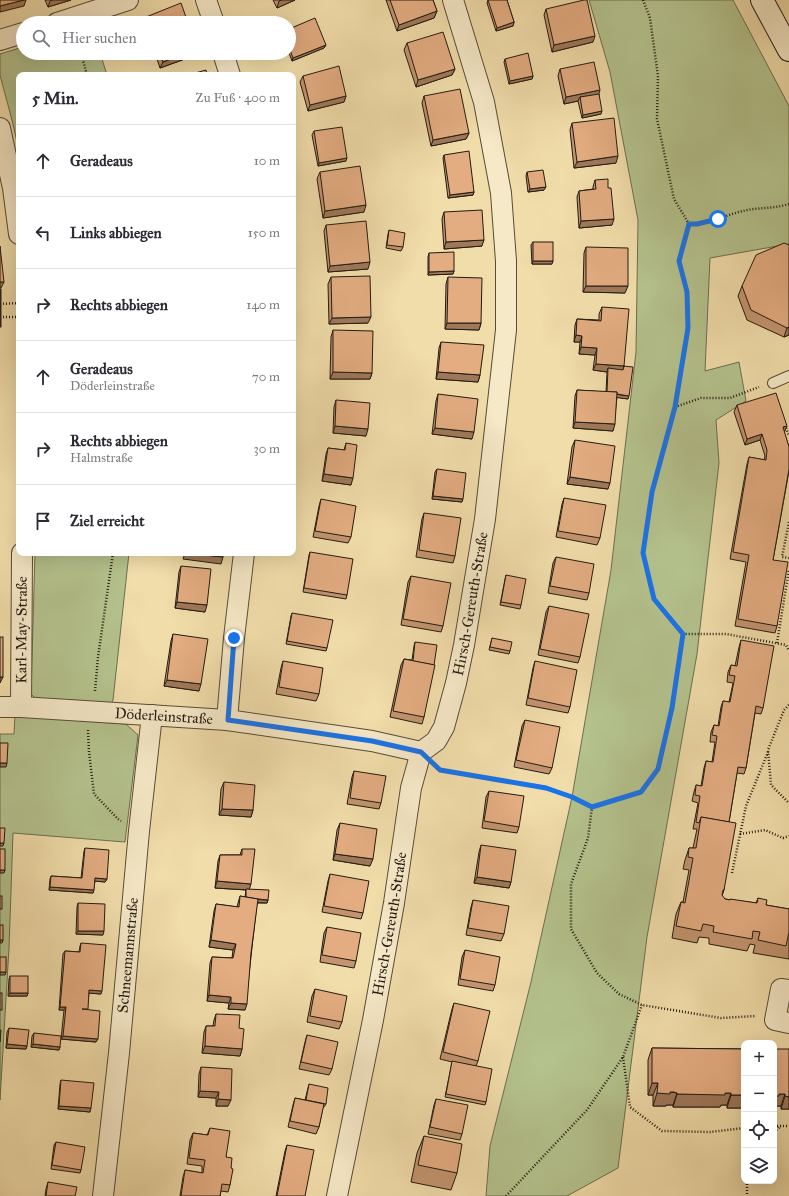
<!DOCTYPE html>
<html lang="de">
<meta charset="utf-8">
<style>
:root{--surface:#fff;--page:#f7f7f7;--text:#2b2b33;--muted:#7c7c81;--line:#e1e1e2}
body{margin:0;font-family:"IM FELL Great Primer",serif;background:var(--page);color:var(--text)}
.controls{position:absolute;right:12px;bottom:12px;display:grid;overflow:hidden;border-radius:8px;box-shadow:0 4px 16px #0002}
.controls button{width:36px;height:36px;display:grid;place-items:center;padding:0;border:0;border-bottom:1px solid var(--line);background:var(--surface);color:var(--text);font:20px sans-serif}
.stop{position:absolute;width:12px;height:12px;margin:-9px;border:3px solid #1a73e8;border-radius:50%;background:#fff}
.stop.end{background:#1a73e8;border-color:#fff;box-shadow:0 1px 4px #0008}
.list{margin:0;padding:0;list-style:none}
h2{display:flex;justify-content:space-between;align-items:center;height:52px;margin:0;padding:0 16px;font-size:17px}
h2 small{font-size:13px;font-weight:400;color:var(--muted)}
.list li{display:grid;grid-template-columns:26px 1fr auto;gap:12px;align-items:center;box-sizing:border-box;height:72px;padding:0 16px;border-top:1px solid var(--line)}
.list b{display:block;font-size:15px;white-space:nowrap}
.list p{margin:0;font-size:13px;white-space:nowrap;color:var(--muted)}
.list em{font-size:13px;font-style:normal;color:var(--muted)}
.icon{flex:none;width:22px;height:22px;fill:none;stroke:currentColor;stroke-width:2;stroke-linecap:round;stroke-linejoin:round}
.map{position:relative;flex:none;width:789px;height:1196px;overflow:hidden}
.search{position:absolute;background:var(--surface);box-shadow:0 4px 16px #0002;left:16px;top:16px;width:280px;height:44px;display:flex;align-items:center;gap:10px;box-sizing:border-box;padding:0 14px;border-radius:22px;color:var(--muted);font-size:15px}
.panel{position:absolute;background:var(--surface);box-shadow:0 4px 16px #0002;left:16px;top:72px;width:280px;height:484px;border-radius:8px}
.map>svg:first-child{display:block}
.green{fill:#b4c28d;stroke:#6b6e50}
.lines{fill:none;stroke-linecap:round;stroke-linejoin:round}
.lane-casing{stroke:#564c38;stroke-width:12}
.street-casing{stroke:#564c38;stroke-width:22}
.secondary-casing{stroke:#221b12;stroke-width:24}
.path{stroke:#221b12;stroke-width:2.5;stroke-dasharray:1 2;stroke-linecap:butt}
.lane{stroke:#f6e9c8;stroke-width:10}
.street{stroke:#f6e9c8;stroke-width:20}
.secondary{stroke:#f6e9c8;stroke-width:22}
.wall{fill:#c3946f;stroke:#221b12}
.shaded-wall{fill:#9f785a;stroke:#221b12}
.building{fill:#e3ac81;stroke:#221b12}
.route{stroke:#1a73e8;stroke-width:5}
.labels{text-anchor:middle;stroke-width:3;stroke-linejoin:round;paint-order:stroke}
.street-label{font-size:15px;fill:#221b12;stroke:#f6e9c8}
</style>
<div class="map">
<svg width="789" height="1196" viewBox="0 0 789 1196">
<rect width="100%" height="100%" fill="#f1ddaa"/>
<filter id="stains"><feTurbulence type="fractalNoise" baseFrequency=".005" numOctaves="4"/><feColorMatrix values="0 0 0 0 .2 0 0 0 0 .09 0 0 0 0 .02 0 0 0 .5 -.17"/></filter>
<radialGradient id="worn" r=".72"><stop offset=".6" stop-color="#630" stop-opacity="0"/><stop offset="1" stop-color="#630" stop-opacity=".3"/></radialGradient>
<!-- green -->
<g class="green">
<polygon points="589,0 733,0 789,106 789,244 710,258 705,371 739,362 746,401 716,420 719,463 697,654 647,937 618,1168 567,1196 486,1196 490,1146 531,982 572,797 611,570 636,352 638,220 610,72"/>
<polygon points="23,47 23,53 100,53 107,75 19,75 19,151 13,124 0,75 0,54"/>
<polygon points="35,553 129,553 113,700 109,709 40,703 31,694"/>
<polygon points="15,716 126,724 138,735 125,842 13,833 9,948 0,1100 0,734 14,734"/>
</g>
<g class="lines">
<defs>
<polyline id="lane" points="773,383 789,376"/>
<g id="street">
<polyline points="206,0 214,23"/>
<polyline points="57,23 128,0"/>
<polyline points="0,40 23,33"/>
<polyline points="223,53 230,75"/>
<polyline points="0,128 13,188 19,234"/>
<path id="s1" d="M0,707H21L227,720L372,741L421,752"/>
<path id="s2" d="M21,707L22,553"/>
<polyline points="227,720 234,638 244,553"/>
<polyline points="789,990 781,989 775,1020 789,1023"/>
<path id="s3" d="M103,1196L119,1053L139,831L152,715"/>
<path id="s4" d="M337,1196L373,1020L394,903L411,788L421,752L436,741L444,727L456,683L464,645L485,519L506,330V261L501,193L484,102L453,0"/>
</g>
<polyline id="secondary" points="762,0 789,50"/>
</defs>
<!-- lane casing -->
<use href="#lane" class="lane-casing"/>
<!-- street casing -->
<use href="#street" class="street-casing"/>
<!-- secondary casing -->
<use href="#secondary" class="secondary-casing"/>
<!-- path -->
<g class="path">
<polyline points="643,0 650,18 658,76 657,119 674,199 689,224"/>
<polyline points="81,53 87,75"/>
<path d="M789,204C774,209 758,207 743,211C725,215 708,225 689,224L679,261L687,292L688,328L675,407L652,492L643,553L654,599L683,634H726L786,645L789,651"/>
<polyline points="0,304 19,303"/>
<polyline points="0,317 19,317"/>
<polyline points="675,407 701,398 730,398 759,387"/>
<polyline points="785,425 789,436"/>
<polyline points="789,522 782,557 789,558"/>
<polyline points="777,643 789,569"/>
<polyline points="95,691 98,657 113,553"/>
<polyline points="789,705 784,710 768,750 771,785 789,803"/>
<polyline points="88,730 89,752 94,794 118,819 121,821"/>
<polyline points="437,766 441,770 546,787 572,797 592,807 588,838 571,884 571,929 597,973 619,994 642,1005 721,1018 756,1016"/>
<polyline points="592,807 641,792 658,769 671,708 683,634"/>
<polyline points="740,834 765,830 783,838 789,836"/>
<polyline points="732,873 746,806 768,752"/>
<polyline points="623,1057 630,1107 662,1131 710,1132 744,1128"/>
<polyline points="774,1126 789,1126"/>
<polyline points="774,1132 781,1126"/>
<polyline points="747,1181 747,1196"/>
<polyline points="506,1196 587,1110 623,1057 642,1005"/>
</g>
<!-- lane -->
<use href="#lane" class="lane"/>
<!-- street -->
<use href="#street" class="street"/>
<!-- secondary -->
<use href="#secondary" class="secondary"/>
</g>
<!-- wall -->
<g class="wall">
<polygon points="45,0 71,0 48,7"/>
<polygon points="273,0 295,0 277,8"/>
<polygon points="386,0 433,0 437,11 434,18 397,31"/>
<polygon points="488,0 507,0 514,22 513,26 496,31 487,3"/>
<polygon points="546,9 593,42 552,52 544,15"/>
<polygon points="146,17 188,23 144,23"/>
<polygon points="289,29 326,45 324,48 292,61 289,53"/>
<polygon points="407,43 455,69 452,75 416,87 404,50"/>
<polygon points="155,53 197,53 196,55 160,68"/>
<polygon points="505,59 533,76 532,79 509,84 504,62"/>
<polygon points="560,69 599,94 601,114 582,118 578,101 564,104 558,76"/>
<polygon points="303,76 346,96 344,102 308,111 300,82"/>
<polygon points="424,96 469,133 466,139 431,146 422,103"/>
<polygon points="572,123 616,163 574,168 570,130"/>
<polygon points="314,131 346,161 318,166 312,135"/>
<polygon points="444,155 474,192 473,195 448,198 443,158"/>
<polygon points="320,172 364,212 323,218 317,179"/>
<polygon points="527,172 544,190 528,192 526,176"/>
<polygon points="595,180 612,225 579,228 577,197 579,191 593,189 593,187"/>
<polygon points="444,212 482,246 444,249 442,219"/>
<polygon points="326,225 368,269 328,272 324,231"/>
<polygon points="389,230 403,247 401,251 386,248 388,234"/>
<polygon points="533,242 552,264 532,264 531,245"/>
<polygon points="789,245 789,335 784,337 747,320 738,296 742,286"/>
<polygon points="586,247 625,293 583,292 584,253"/>
<polygon points="429,253 454,271 453,274 428,275 428,257"/>
<polygon points="331,277 368,323 329,324 328,284"/>
<polygon points="448,277 481,323 479,330 445,329 446,284"/>
<polygon points="602,307 624,366 628,399 617,397 613,431 573,428 575,396 577,390 606,392 607,372 593,370 595,355 579,354 580,342 574,342 575,325 577,319 599,320 599,314"/>
<polygon points="333,330 372,373 370,379 330,379 331,337"/>
<polygon points="441,342 480,375 478,382 436,379 439,348"/>
<polygon points="438,394 472,439 432,434 436,401"/>
<polygon points="336,400 366,436 333,433 334,407"/>
<polygon points="737,405 784,432 789,447 789,471 773,560 777,626 775,633 735,626 746,562 730,559 747,464 749,457 764,460 765,456 760,440 745,445 734,412"/>
<polygon points="575,440 608,489 567,484 572,447"/>
<polygon points="346,443 351,485 322,481 326,454 328,448 344,450"/>
<polygon points="437,469 462,502 432,499 435,472"/>
<polygon points="564,498 600,538 597,545 556,537 562,504"/>
<polygon points="321,499 351,537 348,543 313,537 319,506"/>
<polygon points="424,513 455,556 453,563 416,557 422,519"/>
<polygon points="310,552 347,595 346,599 303,592 309,555"/>
<polygon points="556,557 589,593 587,600 548,593 553,563"/>
<polygon points="181,566 205,612 175,608 179,572"/>
<polygon points="506,575 521,605 520,609 500,605 505,579"/>
<polygon points="411,576 443,626 441,632 401,625 408,582"/>
<polygon points="549,606 580,657 578,663 538,655 546,612"/>
<polygon points="292,613 327,648 326,651 286,644 291,616"/>
<polygon points="173,634 199,691 164,686 171,641"/>
<polygon points="492,638 510,651 509,654 489,650"/>
<polygon points="741,640 763,708 761,714 755,713 746,768 744,774 737,773 729,822 724,890 722,896 725,899 756,903 758,898 766,905 789,909 789,959 753,953 755,945 750,944 747,951 709,944 709,938 699,937 697,943 672,938 676,914 681,902 683,902 689,870 683,869 685,860 689,848 693,848 697,829 693,829 698,803 692,801 694,792 696,785 701,786 704,768 706,761 712,762 715,742 710,742 711,732 714,725 718,726 721,707 723,701 729,702 733,683 727,682 728,672 731,665 735,666 739,647"/>
<polygon points="415,642 424,717 422,724 390,717 401,665 404,659 412,660 414,646"/>
<polygon points="283,661 319,694 316,701 276,694 281,668"/>
<polygon points="535,661 570,707 568,713 526,705 533,668"/>
<polygon points="525,720 552,768 549,774 514,767 522,726"/>
<polygon points="354,771 381,803 379,809 347,804 352,777"/>
<polygon points="224,782 253,810 251,817 219,815 221,789"/>
<polygon points="489,791 519,827 517,833 482,828 486,797"/>
<polygon points="340,823 370,866 333,860 337,830"/>
<polygon points="481,845 511,882 509,888 474,883 479,852"/>
<polygon points="85,848 107,879 105,882 95,881 93,893 49,890 50,879 51,876 81,878 84,851"/>
<polygon points="242,849 249,889 268,900 267,903 257,903 245,1010 228,1009 229,1003 207,1001 210,963 212,957 232,958 233,950 209,947 214,911 216,904 237,907 238,903 240,896 245,897 246,890 215,888 218,861 220,855 240,855"/>
<polygon points="330,874 363,913 361,919 322,912 328,881"/>
<polygon points="473,900 504,934 501,941 466,935 471,907"/>
<polygon points="78,903 103,935 76,934 77,907"/>
<polygon points="327,927 356,961 354,968 320,962 324,933"/>
<polygon points="81,943 101,994 89,993 87,1010 96,1042 61,1039 64,1010 59,1010 63,954 65,951 79,952 80,946"/>
<polygon points="465,950 495,985 493,991 458,985 462,957"/>
<polygon points="10,976 28,993 27,996 8,996 9,979"/>
<polygon points="315,989 342,1022 339,1029 307,1022 312,996"/>
<polygon points="454,1003 478,1061 476,1066 486,1102 485,1105 445,1097 452,1062 440,1059 452,1009"/>
<polygon points="216,1014 239,1028 242,1049 240,1056 202,1053 204,1032 206,1026 213,1026 214,1020"/>
<polygon points="9,1028 27,1046 26,1049 6,1048 7,1032"/>
<polygon points="34,1033 60,1047 59,1050 31,1047 32,1036"/>
<polygon points="307,1035 332,1069 329,1075 299,1069 305,1042"/>
<polygon points="652,1048 744,1049 744,1108 727,1108 727,1105 721,1105 720,1107 673,1107 673,1105 666,1105 666,1106 653,1106 653,1095 648,1095 648,1060"/>
<polygon points="774,1049 789,1109 781,1109 781,1106 775,1106 774,1108"/>
<polygon points="201,1067 228,1106 216,1106 216,1098 198,1097 199,1074"/>
<polygon points="61,1080 90,1112 58,1109 60,1084"/>
<polygon points="309,1084 326,1104 324,1107 323,1107 319,1127 316,1134 288,1127 293,1105 295,1098 305,1100"/>
<polygon points="436,1099 462,1134 460,1140 428,1134 434,1105"/>
<polygon points="210,1128 226,1157 231,1168 230,1185 228,1192 221,1191 220,1196 180,1196 183,1177 185,1170 202,1173 202,1166 187,1164 190,1140 193,1133 207,1135"/>
<polygon points="424,1136 457,1173 451,1190 411,1182 417,1153"/>
<polygon points="56,1142 81,1170 80,1173 51,1169 54,1145"/>
<polygon points="287,1145 305,1196 276,1196 285,1151"/>
<polygon points="48,1182 75,1196 45,1196 46,1189"/>
</g>
<!-- shaded-wall -->
<g class="shaded-wall">
<polygon points="24,0 26,0 24,6 0,12 0,6"/>
<polygon points="53,0 71,0 48,7 50,1"/>
<polygon points="282,0 295,0 277,8 279,1"/>
<polygon points="437,11 434,18 397,31 399,25"/>
<polygon points="514,22 513,26 496,31 497,28"/>
<polygon points="595,36 593,42 552,52 554,45"/>
<polygon points="326,45 324,48 292,61 293,58"/>
<polygon points="186,53 197,53 196,55 160,68 163,62"/>
<polygon points="455,69 452,75 416,87 418,80"/>
<polygon points="533,76 532,79 509,84 510,81"/>
<polygon points="600,90 598,97 580,97 578,101 564,104 566,97"/>
<polygon points="346,96 344,102 308,111 310,105"/>
<polygon points="602,111 601,114 582,118 583,115"/>
<polygon points="469,133 466,139 431,146 433,140"/>
<polygon points="618,156 616,163 574,168 577,162"/>
<polygon points="347,158 346,161 318,166 319,163"/>
<polygon points="546,187 544,190 528,192 530,189"/>
<polygon points="474,192 473,195 448,198 450,195"/>
<polygon points="366,205 364,212 323,218 325,211"/>
<polygon points="614,219 612,225 579,228 581,221"/>
<polygon points="484,240 482,246 444,249 446,242"/>
<polygon points="533,261 553,261 552,264 532,264"/>
<polygon points="370,262 368,269 328,272 330,266"/>
<polygon points="454,271 453,274 428,275 429,272"/>
<polygon points="0,282 4,282 1,288 0,288"/>
<polygon points="586,286 628,286 625,293 583,292"/>
<polygon points="371,317 368,323 329,324 332,318"/>
<polygon points="447,323 481,323 479,330 445,329"/>
<polygon points="789,327 789,335 784,337 787,328"/>
<polygon points="576,335 582,336 580,342 574,342"/>
<polygon points="581,347 597,348 595,355 579,354"/>
<polygon points="596,364 624,366 622,373 608,368 607,372 593,370"/>
<polygon points="333,372 372,373 370,379 330,379"/>
<polygon points="438,372 480,375 478,382 436,379"/>
<polygon points="607,393 629,396 628,399 605,396"/>
<polygon points="575,422 615,424 613,431 573,428"/>
<polygon points="335,426 368,429 366,436 333,433"/>
<polygon points="787,426 784,433 783,427"/>
<polygon points="435,428 474,432 472,439 432,434"/>
<polygon points="762,434 760,440 745,445 747,439"/>
<polygon points="324,474 353,478 351,485 322,481"/>
<polygon points="570,477 610,483 608,489 567,484"/>
<polygon points="433,496 463,499 462,502 432,499"/>
<polygon points="185,553 223,557 221,564 183,559"/>
<polygon points="177,602 207,605 205,612 175,608"/>
<polygon points="0,677 3,677 0,683"/>
<polygon points="167,680 201,684 199,691 164,686"/>
<polygon points="0,763 7,763 6,767 0,767"/>
<polygon points="222,809 253,810 251,817 219,815"/>
<polygon points="0,843 4,843 3,846 0,846"/>
<polygon points="335,854 373,859 370,866 333,860"/>
<polygon points="0,870 5,870 4,873 0,873"/>
<polygon points="477,877 511,882 509,888 474,883"/>
<polygon points="95,878 107,879 105,882 94,881"/>
<polygon points="217,881 251,884 249,890 215,888"/>
<polygon points="50,887 94,890 93,893 49,890"/>
<polygon points="246,899 268,900 267,903 244,902"/>
<polygon points="78,931 104,931 103,935 76,934"/>
<polygon points="0,940 3,940 2,943 0,943"/>
<polygon points="211,940 236,944 233,950 209,947"/>
<polygon points="0,972 6,972 5,975 0,975"/>
<polygon points="89,990 102,991 101,994 88,993"/>
<polygon points="10,993 28,993 27,996 8,996"/>
<polygon points="209,995 231,997 229,1003 207,1001"/>
<polygon points="231,1003 247,1004 245,1010 228,1009"/>
<polygon points="60,1007 66,1007 64,1010 59,1010"/>
<polygon points="63,1036 98,1039 96,1042 61,1039"/>
<polygon points="7,1044 27,1046 26,1049 6,1048"/>
<polygon points="33,1044 60,1047 59,1050 31,1047"/>
<polygon points="205,1046 242,1049 240,1056 202,1053"/>
<polygon points="652,1083 658,1083 653,1095 648,1095"/>
<polygon points="200,1091 219,1092 216,1098 198,1097"/>
<polygon points="670,1092 677,1093 673,1105 666,1105 666,1106 653,1106 657,1093"/>
<polygon points="725,1093 731,1093 727,1105 721,1105 720,1107 673,1107 677,1094"/>
<polygon points="779,1094 785,1094 781,1106 775,1106 774,1108 774,1096"/>
<polygon points="731,1095 744,1095 744,1108 727,1108"/>
<polygon points="785,1096 789,1097 789,1109 781,1109"/>
<polygon points="218,1099 231,1100 228,1106 216,1106"/>
<polygon points="59,1106 91,1108 90,1112 58,1109"/>
</g>
<!-- building -->
<g class="building">
<polygon points="0,0 24,0 0,6"/>
<polygon points="390,0 433,0 437,11 399,25"/>
<polygon points="488,0 507,0 514,22 497,28"/>
<polygon points="584,0 587,0 595,36 554,45 546,9"/>
<polygon points="181,3 188,23 148,23 146,17"/>
<polygon points="315,18 326,45 293,58 289,47 289,29"/>
<polygon points="443,32 455,69 418,80 407,43"/>
<polygon points="159,53 186,53 163,62"/>
<polygon points="528,53 533,76 510,81 505,59"/>
<polygon points="594,62 600,90 566,97 560,69"/>
<polygon points="339,66 346,96 310,105 303,76"/>
<polygon points="206,70 207,75 188,75"/>
<polygon points="460,89 469,133 433,140 424,96"/>
<polygon points="599,94 602,111 583,115 580,97"/>
<polygon points="614,118 618,156 577,162 572,123"/>
<polygon points="342,127 347,158 319,163 314,131"/>
<polygon points="469,151 474,192 450,195 444,155"/>
<polygon points="360,166 366,205 325,211 320,172"/>
<polygon points="543,170 546,187 530,189 527,172"/>
<polygon points="608,179 608,188 611,188 614,219 581,221 579,191 596,189 595,180"/>
<polygon points="482,210 484,240 446,242 444,212"/>
<polygon points="366,221 370,262 330,266 326,225"/>
<polygon points="389,230 405,233 403,247 387,245"/>
<rect x="533" y="242" width="20" height="19"/>
<polygon points="784,243 789,245 789,327 787,328 751,310 742,286 756,255"/>
<polygon points="0,246 4,282 0,282"/>
<polygon points="586,247 628,248 628,286 586,286"/>
<polygon points="454,252 454,271 429,272 429,253"/>
<polygon points="370,276 371,317 332,318 331,277"/>
<polygon points="448,277 482,278 481,323 447,323"/>
<rect x="0" y="289" width="1" height="38"/>
<polygon points="602,307 629,309 624,366 596,364 597,348 581,347 582,336 576,335 577,319 601,321"/>
<polygon points="333,330 373,331 372,373 333,372"/>
<polygon points="441,342 484,345 480,375 438,372"/>
<polygon points="623,366 633,367 629,396 617,394 617,392 607,392 608,368 623,370 624,366"/>
<polygon points="577,390 617,392 615,424 575,422"/>
<polygon points="776,393 787,426 783,427 789,447 789,469 773,560 788,562 777,626 738,619 749,555 733,552 749,457 766,460 767,450 762,434 747,439 737,405"/>
<polygon points="438,394 478,399 474,432 435,428"/>
<polygon points="336,400 370,403 368,429 335,426"/>
<polygon points="575,440 615,446 610,483 570,477"/>
<polygon points="346,443 357,445 353,478 324,474 328,448 345,450"/>
<polygon points="437,469 466,473 463,499 433,496"/>
<polygon points="564,498 606,505 600,538 558,531"/>
<polygon points="321,499 356,506 351,537 315,531"/>
<polygon points="424,513 461,518 455,556 419,550"/>
<polygon points="310,552 353,559 347,595 304,588"/>
<polygon points="187,553 224,553 223,557"/>
<polygon points="556,557 594,564 589,593 550,586"/>
<polygon points="181,566 211,569 207,605 177,602"/>
<polygon points="506,575 526,579 521,605 501,602"/>
<polygon points="411,576 451,583 443,626 403,619"/>
<polygon points="549,606 589,614 580,657 540,649"/>
<polygon points="292,613 333,620 327,648 287,641"/>
<polygon points="173,634 208,639 201,684 167,680"/>
<rect x="0" y="637" width="3" height="40"/>
<polygon points="492,638 512,642 510,651 490,647"/>
<polygon points="741,640 774,646 763,708 756,706 746,768 738,767 729,822 701,817 699,823 696,822 700,796 695,795 696,785 702,786 706,761 713,762 717,736 712,735 714,725 719,726 723,701 730,702 735,676 729,675 731,665 737,666"/>
<polygon points="415,642 437,645 434,665 413,661"/>
<polygon points="404,659 435,665 424,717 393,711"/>
<polygon points="283,661 323,668 319,694 279,687"/>
<polygon points="535,661 577,670 570,707 528,698"/>
<polygon points="525,720 560,727 552,768 516,760"/>
<polygon points="0,743 8,743 7,763 0,763"/>
<polygon points="354,771 386,776 381,803 350,798"/>
<polygon points="224,782 255,785 253,810 222,809"/>
<polygon points="489,791 524,796 519,827 484,821"/>
<polygon points="701,817 736,823 724,890 723,890 722,895 725,899 730,900 730,899 757,903 758,898 767,900 766,905 789,909 789,932 786,946 758,940 760,932 753,931 752,939 713,932 714,926 703,924 701,931 676,926 681,902 685,903 693,858 688,857 689,848 696,848"/>
<polygon points="340,823 377,829 373,859 335,854"/>
<polygon points="0,828 5,828 4,843 0,843"/>
<polygon points="481,845 516,850 511,882 477,877"/>
<polygon points="85,848 109,850 107,879 95,878 94,890 50,887 51,876 82,878"/>
<rect x="0" y="849" width="5" height="21"/>
<polygon points="242,849 255,849 251,884 217,881 220,855 242,855"/>
<polygon points="330,874 369,881 363,913 324,906"/>
<polygon points="246,889 269,890 268,900 258,899 246,897"/>
<rect x="0" y="896" width="2" height="13"/>
<polygon points="240,896 258,899 251,953 247,1004 231,1003 231,997 209,995 212,957 233,958 236,944 211,940 216,904 239,907"/>
<polygon points="473,900 509,906 504,934 468,928"/>
<polygon points="78,903 105,904 104,931 78,931"/>
<rect x="0" y="925" width="3" height="15"/>
<polygon points="327,927 361,933 356,961 322,955"/>
<polygon points="81,943 106,945 102,991 89,990 88,1009 82,1009 100,1011 98,1039 63,1036 66,1007 60,1007 65,951 80,952"/>
<polygon points="465,950 500,957 495,985 460,979"/>
<rect x="0" y="957" width="6" height="15"/>
<rect x="10" y="976" width="18" height="17"/>
<polygon points="315,989 347,996 342,1022 310,1016"/>
<rect x="0" y="993" width="2" height="17"/>
<polygon points="454,1003 490,1011 478,1061 443,1052"/>
<polygon points="216,1014 240,1015 239,1028 244,1029 242,1049 205,1046 206,1026 215,1026"/>
<polygon points="9,1028 29,1030 27,1046 7,1044"/>
<polygon points="0,1030 1,1030 0,1042"/>
<polygon points="34,1033 61,1036 60,1047 33,1044"/>
<polygon points="307,1035 338,1042 332,1069 301,1062"/>
<polygon points="652,1048 744,1049 744,1095 731,1095 731,1093 725,1093 725,1095 677,1094 677,1093 674,1092 670,1092 670,1094 657,1093 658,1083 652,1083"/>
<polygon points="774,1049 789,1049 789,1097 785,1096 785,1094 779,1094 779,1096 774,1096"/>
<polygon points="452,1061 492,1069 486,1102 446,1094"/>
<polygon points="201,1067 232,1069 231,1100 218,1099 219,1092 200,1091"/>
<polygon points="61,1080 94,1083 91,1108 59,1106"/>
<polygon points="309,1084 328,1088 326,1104 306,1100"/>
<polygon points="295,1098 324,1104 319,1127 290,1121"/>
<polygon points="436,1099 468,1105 462,1134 430,1127"/>
<polygon points="210,1128 230,1131 226,1157 232,1158 231,1168 233,1169 230,1185 222,1184 220,1196 181,1196 185,1170 203,1173 205,1160 189,1158 193,1133 208,1135"/>
<polygon points="424,1136 462,1144 457,1173 418,1165"/>
<polygon points="56,1142 85,1147 81,1170 52,1165"/>
<polygon points="287,1145 314,1150 305,1196 277,1196"/>
<polygon points="48,1182 77,1187 75,1196 46,1196"/>
</g>
<g class="lines">
<!-- route -->
<polyline class="route" points="234,638 228,720 372,741 421,752 440,770 546,788 572,797 592,807 641,792 658,769 672,708 683,634 654,599 643,553 652,492 675,407 688,328 687,292 679,261 689,224 697,224 718,219"/>
</g>
<g class="labels">
<!-- street labels -->
<g class="street-label">
<text dy="5" stroke="none"><textPath href="#s4" startOffset="613">Hirsch-Gereuth-Straße</textPath></text>
<text dy="5" stroke="none"><textPath href="#s2" startOffset="77">Karl-May-Straße</textPath></text>
<text dy="5" stroke="none"><textPath href="#s1" startOffset="164">Döderleinstraße</textPath></text>
<text dy="5" stroke="none"><textPath href="#s4" startOffset="277">Hirsch-Gereuth-Straße</textPath></text>
<text dy="5" stroke="none"><textPath href="#s3" startOffset="242">Schneemannstraße</textPath></text>
</g>
</g>
<rect width="100%" height="100%" filter="url(#stains)"/>
<rect width="100%" height="100%" fill="url(#worn)"/>
</svg>
<div class="controls">
<button>+</button>
<button>−</button>
<button><svg class="icon" aria-label="locate" viewBox="0 0 24 24"><circle cx="12" cy="12" r="6"/><path d="M12 2v4M12 18v4M2 12h4M18 12h4"/></svg></button>
<button><svg class="icon" aria-label="layers" viewBox="0 0 24 24"><path d="M12 4l9 5-9 5-9-5zM3 14l9 5 9-5"/></svg></button>
</div>
<div class="stop" style="left:718px;top:219px"></div>
<div class="stop end" style="left:234px;top:638px"></div>
<div class="search"><svg class="icon" aria-label="search" viewBox="0 0 24 24"><circle cx="10" cy="10" r="6"/><path d="M15 15l6 6"/></svg>Hier suchen</div>
<section class="panel">
<h2>5 Min.<small>Zu Fuß · 400 m</small></h2>
<ul class="list">
<li><svg class="icon" aria-label="ahead" viewBox="0 0 24 24"><path d="M12 20V5M6 11l6-6 6 6"/></svg><div><b>Geradeaus</b></div><em>10 m</em></li>
<li><svg class="icon" aria-label="left" viewBox="0 0 24 24"><path d="M17 20v-9H6M10 6l-5 5 5 5"/></svg><div><b>Links abbiegen</b></div><em>150 m</em></li>
<li><svg class="icon" aria-label="right" viewBox="0 0 24 24"><path d="M7 20v-9h11M14 6l5 5-5 5"/></svg><div><b>Rechts abbiegen</b></div><em>140 m</em></li>
<li><svg class="icon" aria-label="ahead" viewBox="0 0 24 24"><path d="M12 20V5M6 11l6-6 6 6"/></svg><div><b>Geradeaus</b><p>Döderleinstraße</p></div><em>70 m</em></li>
<li><svg class="icon" aria-label="right" viewBox="0 0 24 24"><path d="M7 20v-9h11M14 6l5 5-5 5"/></svg><div><b>Rechts abbiegen</b><p>Halmstraße</p></div><em>30 m</em></li>
<li><svg class="icon" aria-label="arrive" viewBox="0 0 24 24"><path d="M6 21V4h12l-3 4 3 4H6"/></svg><div><b>Ziel erreicht</b></div></li>
</ul>
</section>
</div>
